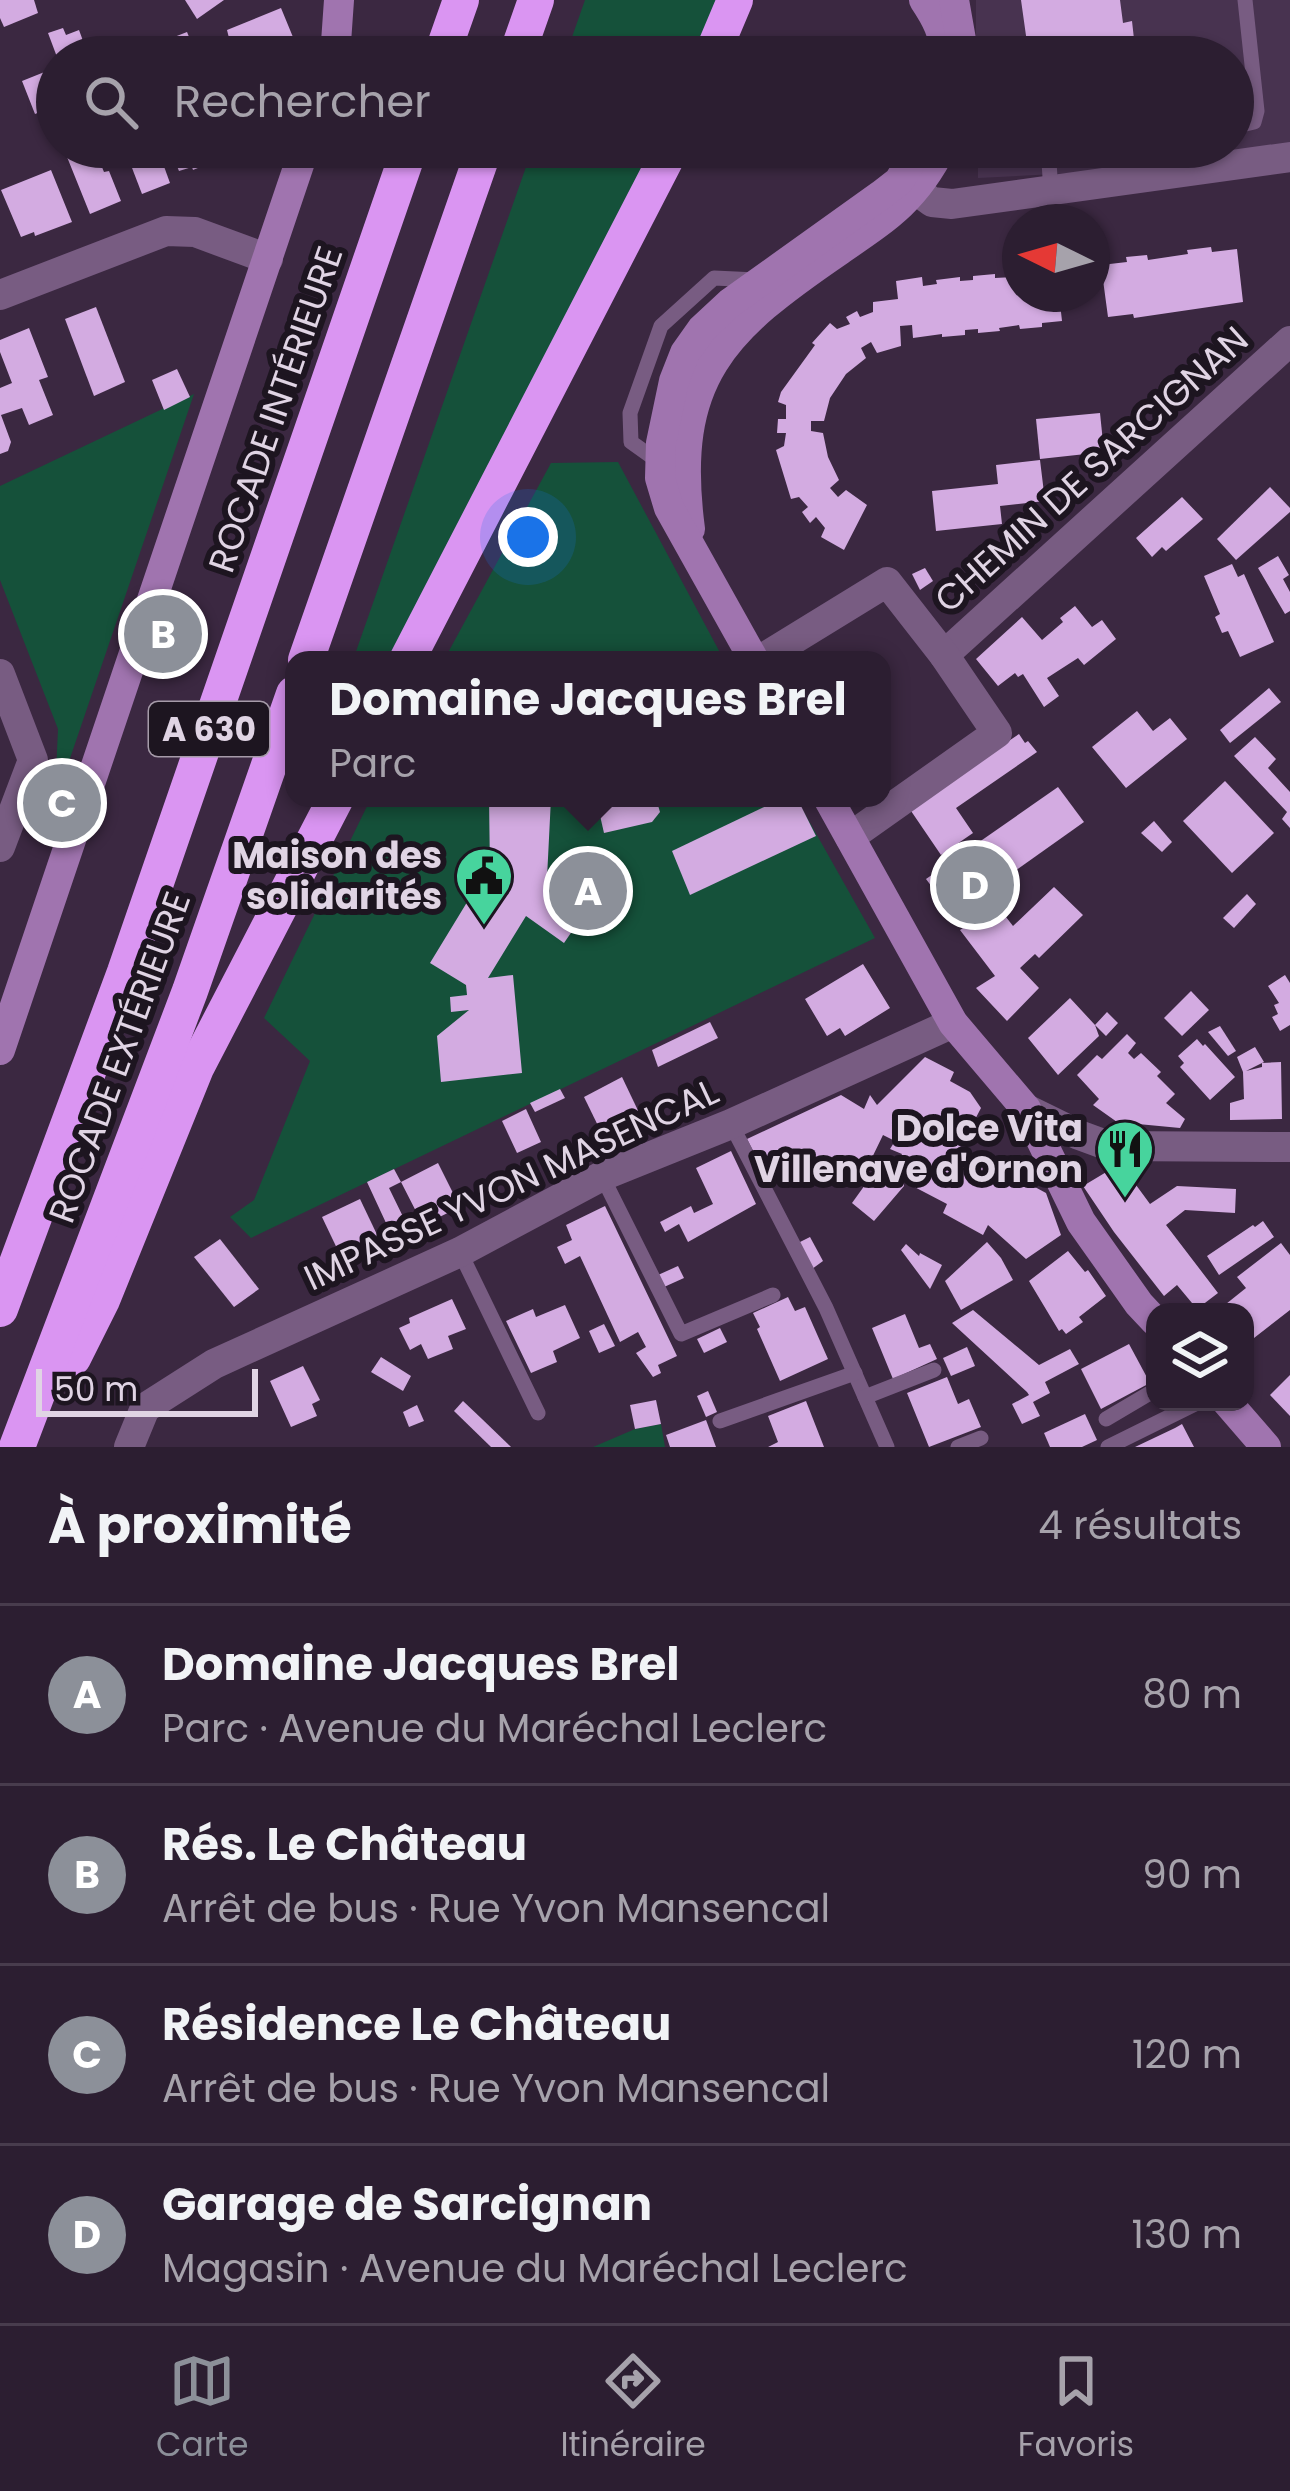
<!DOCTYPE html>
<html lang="fr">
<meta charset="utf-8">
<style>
:root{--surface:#2c1e31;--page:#382b3d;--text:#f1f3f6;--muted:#a6a2ab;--line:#483c4d;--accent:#8c9099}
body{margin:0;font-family:Poppins,sans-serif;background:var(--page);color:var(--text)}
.controls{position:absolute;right:36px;bottom:36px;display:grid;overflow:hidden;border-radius:24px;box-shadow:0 3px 9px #0004}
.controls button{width:108px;height:108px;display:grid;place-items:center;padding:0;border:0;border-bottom:3px solid var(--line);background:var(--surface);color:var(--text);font:60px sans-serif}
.compass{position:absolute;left:1002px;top:204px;width:108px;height:108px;border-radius:50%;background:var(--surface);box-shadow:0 3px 9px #0004;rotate:275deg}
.scale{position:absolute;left:36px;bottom:30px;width:222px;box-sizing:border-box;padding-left:12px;border:6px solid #e0d4e4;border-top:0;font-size:33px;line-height:42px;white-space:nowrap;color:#e0d4e4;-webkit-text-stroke:9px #1d1520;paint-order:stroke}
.you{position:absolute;left:528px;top:537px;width:42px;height:42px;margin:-30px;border:9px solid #fff;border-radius:50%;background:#1a73e8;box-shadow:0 0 0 18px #1a73e833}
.badge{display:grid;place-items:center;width:78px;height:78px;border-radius:50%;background:var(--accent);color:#fff;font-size:39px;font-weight:700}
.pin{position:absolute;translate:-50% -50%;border:6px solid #fff;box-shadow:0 3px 12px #0006}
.popup{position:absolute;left:285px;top:651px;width:606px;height:156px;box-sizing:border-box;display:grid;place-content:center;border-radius:24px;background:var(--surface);filter:drop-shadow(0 3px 9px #0005);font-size:39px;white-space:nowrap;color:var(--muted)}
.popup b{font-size:45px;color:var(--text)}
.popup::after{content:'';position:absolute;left:50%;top:100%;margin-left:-24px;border:24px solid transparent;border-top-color:var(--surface)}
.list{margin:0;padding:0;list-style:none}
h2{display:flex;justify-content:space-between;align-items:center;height:156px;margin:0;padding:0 48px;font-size:51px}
h2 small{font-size:39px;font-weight:400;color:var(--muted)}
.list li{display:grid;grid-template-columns:78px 1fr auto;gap:36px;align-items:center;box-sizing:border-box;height:180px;padding:0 48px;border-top:3px solid var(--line)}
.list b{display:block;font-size:45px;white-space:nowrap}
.list p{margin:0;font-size:39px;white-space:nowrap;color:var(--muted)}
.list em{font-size:39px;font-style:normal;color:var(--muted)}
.icon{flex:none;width:66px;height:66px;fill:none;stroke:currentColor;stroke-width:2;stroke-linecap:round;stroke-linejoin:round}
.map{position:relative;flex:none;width:1290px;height:1447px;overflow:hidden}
.search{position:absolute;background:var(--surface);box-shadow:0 3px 9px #0004;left:36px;right:36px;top:36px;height:132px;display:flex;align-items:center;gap:30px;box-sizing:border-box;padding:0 42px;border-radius:66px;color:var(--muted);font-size:45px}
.sheet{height:876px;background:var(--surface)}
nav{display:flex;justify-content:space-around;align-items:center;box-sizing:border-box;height:168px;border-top:3px solid var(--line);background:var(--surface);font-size:33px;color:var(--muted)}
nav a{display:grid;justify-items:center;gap:6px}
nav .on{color:var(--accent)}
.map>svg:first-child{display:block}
.built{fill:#483350}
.green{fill:#15513a}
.building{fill:#d3abe1}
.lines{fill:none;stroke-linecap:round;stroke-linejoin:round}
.lane{stroke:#785c82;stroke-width:15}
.street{stroke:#785c82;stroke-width:30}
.secondary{stroke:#a074af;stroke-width:30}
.highway{stroke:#da95f2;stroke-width:36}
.labels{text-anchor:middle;stroke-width:12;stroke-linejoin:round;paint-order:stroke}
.shield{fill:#1d1520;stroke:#a69ba9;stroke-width:3}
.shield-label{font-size:33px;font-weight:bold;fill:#e0d4e4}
.street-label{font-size:36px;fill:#e0d4e4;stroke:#1d1520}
.poi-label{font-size:36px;font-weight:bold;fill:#e0d4e4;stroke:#1d1520;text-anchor:end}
</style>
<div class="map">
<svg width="1290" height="1447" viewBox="0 0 1290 1447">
<rect width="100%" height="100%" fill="#3b2841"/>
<!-- built -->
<polygon class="built" points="976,0 1290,0 1290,162 978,178 978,147 1233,147 1233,57 976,57"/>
<!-- green -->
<g class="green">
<polygon points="585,0 720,0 697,57 565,57"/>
<polygon points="533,147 660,147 395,660 353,660"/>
<polygon points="194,394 63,779 56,773 58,729 0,580 0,486"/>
<polygon points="618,462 724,660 444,660 551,463"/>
<polygon points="371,798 796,798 875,938 251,1238 230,1217 254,1200 310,1061 264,1018"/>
<polygon points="661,1424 665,1447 593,1447 635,1429"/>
</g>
<!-- building -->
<g class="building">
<polygon points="0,0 34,0 38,13 4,27 0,18"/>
<polygon points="185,0 224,0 197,19"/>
<polygon points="1021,0 1120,0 1123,23 1132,21 1136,57 1029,57"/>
<polygon points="281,8 295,42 257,57 242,57 236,40 230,42 227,30"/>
<polygon points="63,28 66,35 79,30 89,57 57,57 48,33"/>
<polygon points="187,32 194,49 171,57 164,41"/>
<polygon points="57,67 57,105 35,114 22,81"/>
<polygon points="63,147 77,147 80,156 95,150 104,172 109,171 121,201 90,214"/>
<polygon points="124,147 157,147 170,183 142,194"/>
<polygon points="169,147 235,147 237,152 193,170 192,167 179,171"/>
<polygon points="51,170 72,222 35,236 34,232 21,237 1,190"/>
<polygon points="1211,247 1212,252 1237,249 1243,302 1134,318 1133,314 1108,317 1101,265 1127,262 1126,257 1147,255 1148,260 1188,254 1187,250"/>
<polygon points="1014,273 1020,273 1020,294 1059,294 1062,321 1042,323 1042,327 1020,329 1019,325 999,328 1000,331 978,333 978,329 965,330 965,335 942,337 942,334 913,338 912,325 900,326 901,346 877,353 871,342 861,348 866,358 846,374 830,398 824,421 811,421 811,431 823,433 828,457 839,480 830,488 838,497 846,490 867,505 844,550 821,537 825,528 816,517 810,523 802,512 808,507 799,497 791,499 776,450 784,446 786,433 777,433 778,419 786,419 786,405 778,402 781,392 815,345 812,343 830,323 837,329 850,324 846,317 857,311 860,317 873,312 873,302 898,299 896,281 922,277 923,286 937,284 936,280 960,277 960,281 973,280 973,276 995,274 995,278 1014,277"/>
<polygon points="96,307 125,382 94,396 65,319"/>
<polygon points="29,328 48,377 39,380 53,415 29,425 22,408 1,415 11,442 8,451 0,454 0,388 12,383 0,352 0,340"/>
<polygon points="177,369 190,397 164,410 152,380"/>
<polygon points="1100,413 1104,452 1040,459 1036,419"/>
<polygon points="1040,460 1045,501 1000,506 1002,524 936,531 932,491 998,484 996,465"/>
<polygon points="1270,487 1290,508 1290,512 1236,560 1217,539"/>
<polygon points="1182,497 1203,519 1166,551 1162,547 1152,557 1136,538"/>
<polygon points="1278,556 1289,575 1283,579 1290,592 1290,611 1285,614 1258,568"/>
<polygon points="1232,564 1238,577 1244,574 1274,642 1240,657 1228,631 1222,633 1215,617 1220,614 1204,576"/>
<polygon points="925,568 933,581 920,590 912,574"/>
<polygon points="1075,606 1092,627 1102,620 1116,639 1084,665 1078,658 1047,678 1059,696 1044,707 1023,674 1018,677 1015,673 998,686 976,659 1022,617 1042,640 1063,622 1060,618"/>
<polygon points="1269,688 1281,702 1230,743 1220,730"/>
<polygon points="1137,711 1153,731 1170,718 1187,739 1126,788 1092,747"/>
<polygon points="1019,734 1025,743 1028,741 1037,752 956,808 973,833 941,855 909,808"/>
<polygon points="1255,737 1276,759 1268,768 1290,792 1290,828 1282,819 1287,812 1234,756"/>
<polygon points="1225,781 1274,833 1232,873 1183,821"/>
<polygon points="1058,787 1084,822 953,915 926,879"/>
<polygon points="489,798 551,798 547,878 588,908 564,943 526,916 488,978 513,975 522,1073 441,1082 437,1036 469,1010 451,1012 450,997 467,995 466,985 430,963 483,876 490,871"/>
<polygon points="596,798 651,798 657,802 660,812 652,822 604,833"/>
<polygon points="783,798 797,798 816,836 690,895 672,851"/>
<polygon points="1154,821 1172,842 1162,852 1141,833"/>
<polygon points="1054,887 1083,915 1039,958 1035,954 1020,968 1039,988 1007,1021 976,988 995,976 960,930 963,928 961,925 992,899 1013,926"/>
<polygon points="1247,894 1256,904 1234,928 1223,918"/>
<polygon points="863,964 890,1008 845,1036 840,1028 827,1036 805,999"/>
<polygon points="1285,975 1290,983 1290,1025 1280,1031 1272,1017 1278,1014 1274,1005 1279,1003 1268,986"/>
<polygon points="1191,991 1209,1010 1182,1036 1164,1018"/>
<polygon points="1070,998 1095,1025 1107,1012 1118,1023 1106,1036 1095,1025 1099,1036 1058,1075 1028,1038"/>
<polygon points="710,1022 718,1038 658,1067 652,1050"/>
<polygon points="1220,1026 1236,1051 1228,1056 1208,1032"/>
<polygon points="1127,1034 1136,1043 1128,1053 1134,1059 1141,1053 1161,1072 1157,1076 1175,1094 1166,1103 1185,1119 1180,1128 1117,1122 1093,1105 1099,1099 1077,1075 1097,1055 1102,1059"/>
<polygon points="1197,1039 1203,1046 1205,1044 1235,1077 1210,1100 1180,1067 1184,1063 1178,1056"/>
<polygon points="1255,1047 1264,1062 1246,1071 1262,1067 1262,1063 1281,1062 1282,1119 1230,1120 1230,1103 1244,1099 1243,1072 1237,1057"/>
<polygon points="925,1057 954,1072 950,1081 970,1092 981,1108 969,1131 935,1114 928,1129 1046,1193 1061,1235 1026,1259 988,1225 983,1235 943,1213 947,1204 903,1181 904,1186 874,1221 852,1203 875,1171 891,1179 902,1154 890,1149 895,1141 883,1135 867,1168 851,1160 830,1186 810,1171 797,1178 791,1166 766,1177 747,1139 841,1095 864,1109 870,1095 877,1105"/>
<polygon points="622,1077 643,1121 605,1140 584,1097"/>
<polygon points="560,1089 565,1098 535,1112 530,1103"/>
<polygon points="526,1109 541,1142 517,1153 502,1121"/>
<polygon points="731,1151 756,1204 688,1242 679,1224 665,1232 660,1222 691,1206 694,1213 713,1204 696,1168"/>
<polygon points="438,1163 460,1207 423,1225 401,1182 389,1188 410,1231 393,1238 367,1182 394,1169 401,1182"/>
<polygon points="1125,1170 1150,1204 1177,1186 1236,1189 1235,1213 1185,1210 1166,1225 1218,1293 1197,1309 1177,1285 1164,1296 1114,1232 1083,1186 1108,1171"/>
<polygon points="360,1199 381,1243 343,1261 322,1217"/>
<polygon points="605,1206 677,1356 658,1365 661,1373 653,1377 636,1353 646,1347 638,1332 620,1342 580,1256 565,1264 557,1247 572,1240 566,1225"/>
<polygon points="1263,1221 1274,1237 1219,1275 1207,1256 1253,1225 1255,1227"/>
<polygon points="810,1237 823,1261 812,1269 798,1243"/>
<polygon points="220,1239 259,1289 234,1307 194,1257"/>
<polygon points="987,1242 1001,1258 1013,1280 961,1310 945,1281"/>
<polygon points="1281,1243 1290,1255 1290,1310 1245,1345 1245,1312 1216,1312 1246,1288 1237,1277"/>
<polygon points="906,1244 919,1256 920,1253 942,1265 930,1289 901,1250"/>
<polygon points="1068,1251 1085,1272 1088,1270 1106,1296 1079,1317 1083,1322 1066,1334 1062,1329 1059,1331 1029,1281"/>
<polygon points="678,1266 684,1278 664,1287 658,1275"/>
<polygon points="788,1297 795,1311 805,1307 828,1359 780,1381 757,1329 760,1327 753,1313"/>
<polygon points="452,1299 466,1329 448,1336 453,1349 428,1359 421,1344 410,1350 399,1328 410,1323 409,1318"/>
<polygon points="565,1305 580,1338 553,1351 557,1362 531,1373 506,1321 533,1309 536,1317"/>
<polygon points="973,1310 1039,1365 1070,1349 1079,1364 1045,1382 1050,1393 1033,1402 1040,1416 1022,1424 1012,1404 1029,1395 1027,1392 952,1323"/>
<polygon points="905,1314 919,1348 930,1344 937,1359 893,1379 872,1328"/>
<polygon points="604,1324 615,1346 599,1353 589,1331"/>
<polygon points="720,1328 727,1342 704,1353 697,1339"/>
<polygon points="1129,1344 1150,1383 1101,1409 1081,1369"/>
<polygon points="967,1347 975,1366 951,1376 943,1358"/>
<polygon points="381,1357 411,1376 403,1391 371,1372"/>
<polygon points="303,1366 320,1400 312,1404 317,1416 291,1427 270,1381"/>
<polygon points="1290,1375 1290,1416 1270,1395"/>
<polygon points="947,1377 958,1404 969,1399 981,1427 929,1447 907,1393"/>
<polygon points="708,1391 717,1412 706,1417 697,1396"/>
<polygon points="656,1400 661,1424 635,1429 630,1405"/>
<polygon points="463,1401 482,1419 511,1447 491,1447 454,1411"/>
<polygon points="806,1401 824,1447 768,1447 778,1442 768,1416"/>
<polygon points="417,1405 424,1421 409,1427 403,1412"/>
<polygon points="1085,1414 1097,1440 1082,1447 1050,1447 1044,1433"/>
<polygon points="706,1420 716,1447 670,1447 666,1435"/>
<polygon points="1182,1424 1194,1447 1135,1447 1175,1428"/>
</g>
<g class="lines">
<!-- lane -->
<g class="lane">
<polyline points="1233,127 1254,122 1257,111 1245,0"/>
<polyline points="1048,147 1051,192"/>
<polyline points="659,462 631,442 630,413 661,326 714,278 757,280"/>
<polyline points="731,1124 826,1308 887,1447"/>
<polyline points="602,1176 681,1334 773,1295"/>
<polyline points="460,1252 538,1413"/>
<polyline points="865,1397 934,1370"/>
<polyline points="1106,1419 1155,1390"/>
<polyline points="720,1421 855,1373"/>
<polyline points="958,1447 981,1438"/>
<polyline points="1108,1447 1199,1402"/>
</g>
<!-- street -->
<g class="street">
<polyline points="917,191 932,202 952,204 1290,157"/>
<polyline points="0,295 166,231 195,232 268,259"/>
<polyline points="944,655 1290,341"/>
<polyline points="760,660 887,582 944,655 997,733 850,837"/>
<polyline points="0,674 33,760 0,847"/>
<polyline points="1026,1109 1079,1135 1109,1146 1290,1147"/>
<polyline points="129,1447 145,1408 214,1364 460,1252 602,1176 731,1124 953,1023"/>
</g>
<!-- secondary -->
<g class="secondary">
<path d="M924,0C936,18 945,34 945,57"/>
<polyline points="954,0 963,51"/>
<polyline points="335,57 339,0"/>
<path d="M690,529C670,377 723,330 840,250C888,217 915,200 942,147"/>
<polyline points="754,660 669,508 660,478 661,443 674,381 685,353 702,329 730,303 881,195 899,181 920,147"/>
<polyline points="828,798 953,1023 1026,1109 1081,1222 1139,1304 1155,1321"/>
<polyline points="0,1050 305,147"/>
<polyline points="1227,1402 1266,1447"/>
</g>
<!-- highway -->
<g class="highway">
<polyline points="441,57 461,0"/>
<polyline points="516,57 536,0"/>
<polyline points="711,57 735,0"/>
<polyline points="306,660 485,147"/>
<polyline points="407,660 672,147"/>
<polyline points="0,1309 125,972 410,147"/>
<polyline points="73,1358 102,1300 196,1068 336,798"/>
<polyline points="17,1447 190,991 294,694"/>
</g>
</g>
<!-- icons -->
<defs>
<symbol id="civic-pin" viewBox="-11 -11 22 30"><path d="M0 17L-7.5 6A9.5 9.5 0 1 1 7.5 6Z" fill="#47d49d" stroke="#1d1520"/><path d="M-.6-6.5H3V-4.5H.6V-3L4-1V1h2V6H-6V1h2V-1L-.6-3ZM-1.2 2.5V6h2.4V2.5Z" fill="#111"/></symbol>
<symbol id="restaurant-pin" viewBox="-11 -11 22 30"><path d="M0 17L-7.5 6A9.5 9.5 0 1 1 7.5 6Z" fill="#47d49d" stroke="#1d1520"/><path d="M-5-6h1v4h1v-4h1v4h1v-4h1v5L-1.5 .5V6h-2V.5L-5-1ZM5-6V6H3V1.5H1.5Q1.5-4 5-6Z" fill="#111"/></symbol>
</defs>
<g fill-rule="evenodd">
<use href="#civic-pin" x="451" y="843" width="66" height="90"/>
<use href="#restaurant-pin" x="1092" y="1116" width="66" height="90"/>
</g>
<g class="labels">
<!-- shield labels -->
<rect class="shield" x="149" y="702" width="120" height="54" rx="9"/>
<g class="shield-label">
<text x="209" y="741">A 630</text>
</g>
<!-- street labels -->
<g class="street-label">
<text transform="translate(275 409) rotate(-71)" y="13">ROCADE INTÉRIEURE</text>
<text transform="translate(1091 469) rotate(-42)" y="13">CHEMIN DE SARCIGNAN</text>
<text transform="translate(119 1057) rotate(-70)" y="13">ROCADE EXTÉRIEURE</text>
<text transform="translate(511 1184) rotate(-25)" y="13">IMPASSE YVON MASENCAL</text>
</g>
<!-- poi labels -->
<g class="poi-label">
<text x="442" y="868">Maison des<tspan x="442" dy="41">solidarités</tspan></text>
<text x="1083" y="1141">Dolce Vita<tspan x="1083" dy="41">Villenave d'Ornon</tspan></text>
</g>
</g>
</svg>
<div class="controls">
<button><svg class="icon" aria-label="layers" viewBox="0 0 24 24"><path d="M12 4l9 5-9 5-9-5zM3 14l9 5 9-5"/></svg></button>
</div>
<svg class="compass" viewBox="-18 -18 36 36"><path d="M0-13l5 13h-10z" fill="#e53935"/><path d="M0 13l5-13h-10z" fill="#a6a2ab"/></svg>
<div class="scale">50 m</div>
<div class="you"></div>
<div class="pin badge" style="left:588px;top:891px">A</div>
<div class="popup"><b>Domaine Jacques Brel</b>Parc</div>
<div class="pin badge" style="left:163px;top:634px">B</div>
<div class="pin badge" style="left:62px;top:803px">C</div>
<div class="pin badge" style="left:975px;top:885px">D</div>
<div class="search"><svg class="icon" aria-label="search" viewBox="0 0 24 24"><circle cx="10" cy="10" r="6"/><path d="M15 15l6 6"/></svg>Rechercher</div>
</div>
<section class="sheet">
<h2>À proximité<small>4 résultats</small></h2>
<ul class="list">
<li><span class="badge">A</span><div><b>Domaine Jacques Brel</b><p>Parc · Avenue du Maréchal Leclerc</p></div><em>80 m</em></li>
<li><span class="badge">B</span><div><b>Rés. Le Château</b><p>Arrêt de bus · Rue Yvon Mansencal</p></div><em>90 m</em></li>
<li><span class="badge">C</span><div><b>Résidence Le Château</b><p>Arrêt de bus · Rue Yvon Mansencal</p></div><em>120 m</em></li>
<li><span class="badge">D</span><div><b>Garage de Sarcignan</b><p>Magasin · Avenue du Maréchal Leclerc</p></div><em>130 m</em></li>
</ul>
</section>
<nav>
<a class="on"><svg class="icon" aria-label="map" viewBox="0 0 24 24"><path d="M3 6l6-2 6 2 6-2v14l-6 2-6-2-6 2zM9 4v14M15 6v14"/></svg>Carte</a>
<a><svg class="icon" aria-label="directions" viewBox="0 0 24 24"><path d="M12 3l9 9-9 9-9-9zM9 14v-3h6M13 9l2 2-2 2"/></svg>Itinéraire</a>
<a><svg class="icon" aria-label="saved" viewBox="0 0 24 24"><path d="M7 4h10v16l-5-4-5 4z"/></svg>Favoris</a>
</nav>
